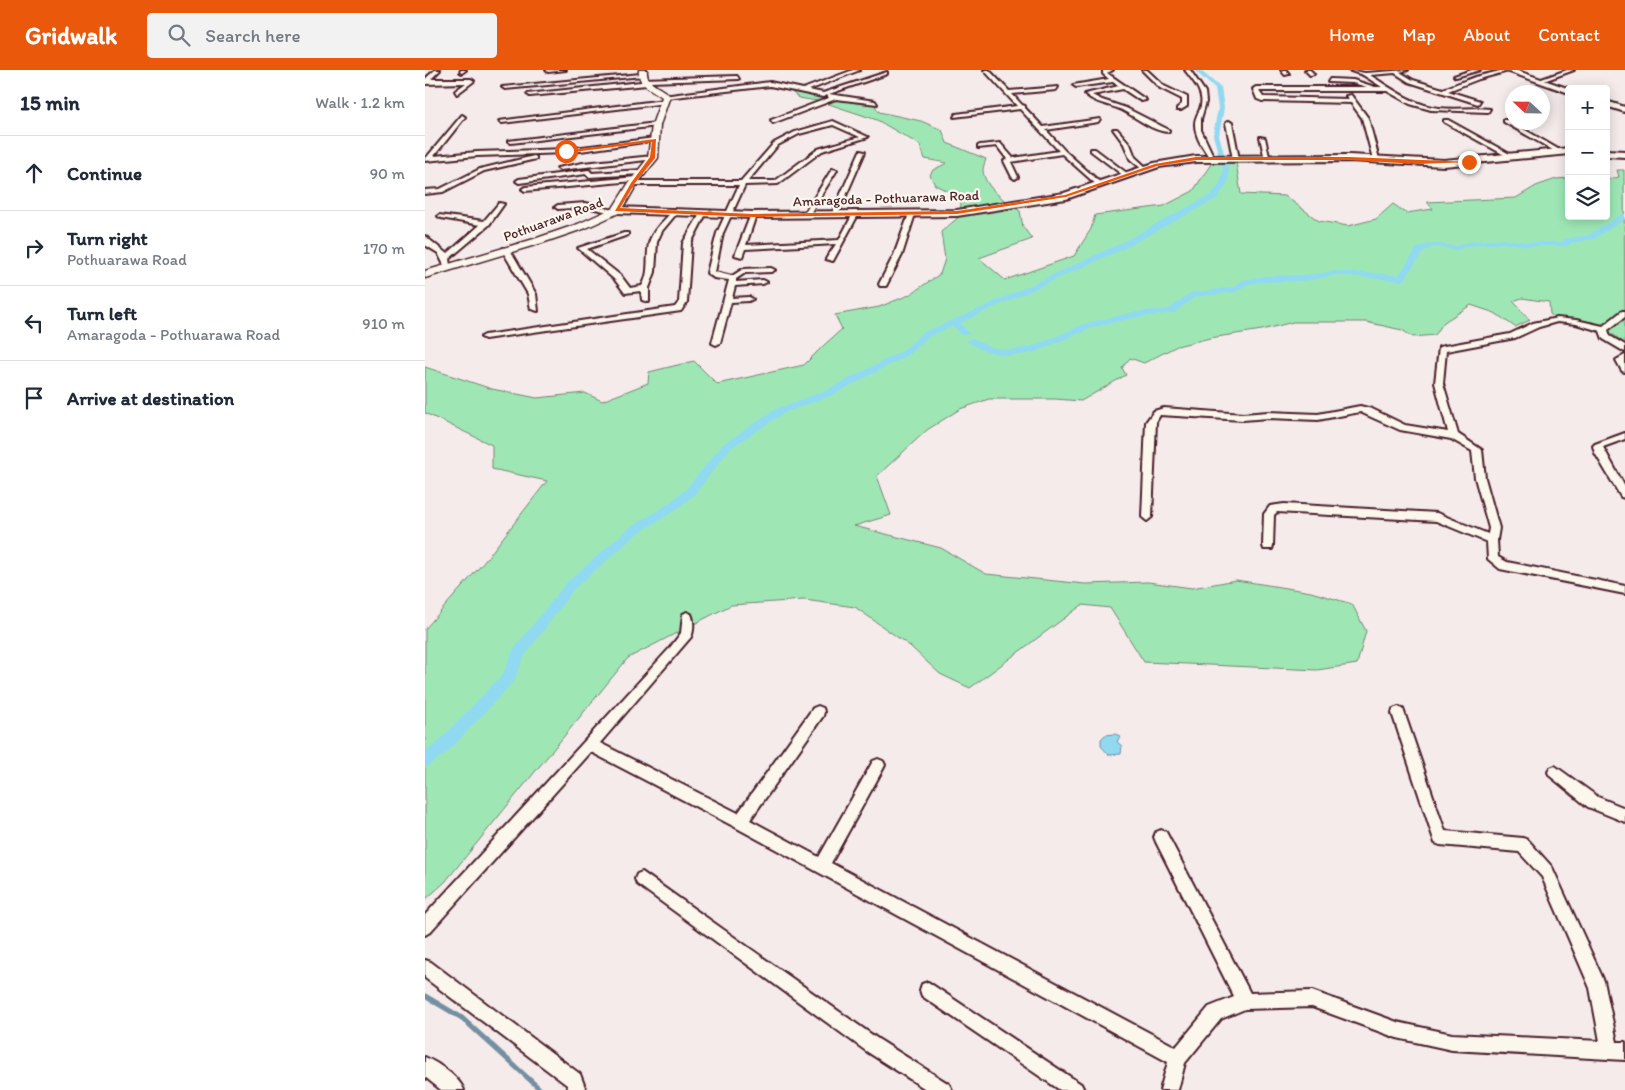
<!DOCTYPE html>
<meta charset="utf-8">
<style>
:root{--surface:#fff;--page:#f2f2f3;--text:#1f2937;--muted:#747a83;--line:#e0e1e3;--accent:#ea580c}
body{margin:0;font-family:Itim,sans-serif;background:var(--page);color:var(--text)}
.controls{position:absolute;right:15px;top:15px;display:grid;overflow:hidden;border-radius:5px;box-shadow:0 2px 12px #0003}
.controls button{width:45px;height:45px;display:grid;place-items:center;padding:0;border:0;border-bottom:1px solid var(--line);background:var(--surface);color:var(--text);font:25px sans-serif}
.compass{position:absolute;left:1080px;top:15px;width:45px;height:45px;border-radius:50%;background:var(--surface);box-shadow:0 2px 12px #0003;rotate:292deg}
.stop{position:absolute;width:15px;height:15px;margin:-11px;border:4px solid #ea580c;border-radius:50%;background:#fff}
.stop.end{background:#ea580c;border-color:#fff;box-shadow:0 1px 5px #0008}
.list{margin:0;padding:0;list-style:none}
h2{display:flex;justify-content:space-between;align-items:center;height:65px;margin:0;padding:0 20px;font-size:21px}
h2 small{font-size:16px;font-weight:400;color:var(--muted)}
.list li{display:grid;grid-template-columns:32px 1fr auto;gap:15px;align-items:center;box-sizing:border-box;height:75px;padding:0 20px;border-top:1px solid var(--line)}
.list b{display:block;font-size:19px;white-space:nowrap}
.list p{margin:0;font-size:16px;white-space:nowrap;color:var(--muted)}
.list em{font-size:16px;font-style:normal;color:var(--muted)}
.icon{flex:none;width:28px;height:28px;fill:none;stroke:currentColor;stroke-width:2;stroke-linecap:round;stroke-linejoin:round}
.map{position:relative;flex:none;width:1200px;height:1020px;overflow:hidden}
header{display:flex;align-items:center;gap:30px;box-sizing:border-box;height:70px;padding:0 25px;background:var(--accent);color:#fff}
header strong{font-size:24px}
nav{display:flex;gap:28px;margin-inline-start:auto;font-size:18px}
.search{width:350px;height:45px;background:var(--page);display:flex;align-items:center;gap:12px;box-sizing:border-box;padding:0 18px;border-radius:5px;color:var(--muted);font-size:19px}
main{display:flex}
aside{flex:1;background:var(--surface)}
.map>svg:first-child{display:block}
.green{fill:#9ee7b5;stroke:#748370}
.water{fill:#90d9f1;stroke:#748fa2}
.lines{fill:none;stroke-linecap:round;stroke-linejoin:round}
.stream{stroke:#748fa2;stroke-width:5}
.canal{fill:#90d9f1;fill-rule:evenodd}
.street-casing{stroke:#4a1f2b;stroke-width:4}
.secondary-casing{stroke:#4a1f2b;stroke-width:4}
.primary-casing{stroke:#4a1f2b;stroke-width:3}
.street{fill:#fbf7ec;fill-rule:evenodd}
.secondary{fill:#fbf7ec;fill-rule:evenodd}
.primary{fill:#fbf7ec;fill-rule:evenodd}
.route{fill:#ea580c}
.labels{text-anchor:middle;stroke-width:4.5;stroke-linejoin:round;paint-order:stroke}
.far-street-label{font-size:14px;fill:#4a1f2b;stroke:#fbf7ec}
</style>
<header>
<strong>Gridwalk</strong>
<div class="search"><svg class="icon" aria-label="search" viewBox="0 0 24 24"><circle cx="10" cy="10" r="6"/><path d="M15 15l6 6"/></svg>Search here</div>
<nav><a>Home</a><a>Map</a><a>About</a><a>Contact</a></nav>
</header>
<main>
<aside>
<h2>15 min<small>Walk · 1.2 km</small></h2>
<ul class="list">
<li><svg class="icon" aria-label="ahead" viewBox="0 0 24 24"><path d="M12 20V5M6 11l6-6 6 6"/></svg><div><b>Continue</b></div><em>90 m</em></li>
<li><svg class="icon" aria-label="right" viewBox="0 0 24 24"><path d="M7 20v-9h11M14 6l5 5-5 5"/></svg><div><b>Turn right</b><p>Pothuarawa Road</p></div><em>170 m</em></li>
<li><svg class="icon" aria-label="left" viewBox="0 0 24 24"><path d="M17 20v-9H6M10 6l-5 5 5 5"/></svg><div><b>Turn left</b><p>Amaragoda - Pothuarawa Road</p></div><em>910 m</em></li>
<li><svg class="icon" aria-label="arrive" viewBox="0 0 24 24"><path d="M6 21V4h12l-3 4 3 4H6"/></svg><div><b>Arrive at destination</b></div></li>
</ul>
</aside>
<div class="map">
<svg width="1200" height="1020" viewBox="0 0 1200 1020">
<rect width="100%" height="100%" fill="#f5ebeb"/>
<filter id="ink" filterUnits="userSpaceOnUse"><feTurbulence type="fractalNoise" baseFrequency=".02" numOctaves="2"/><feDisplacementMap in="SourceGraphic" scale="10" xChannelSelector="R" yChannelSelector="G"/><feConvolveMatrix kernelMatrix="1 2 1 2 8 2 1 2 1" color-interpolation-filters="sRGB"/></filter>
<g filter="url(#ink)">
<!-- green -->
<path class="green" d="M364,20L432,33L449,34L454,42L496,51L517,60L522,73L561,89C560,92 558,97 558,100C559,118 582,132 595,141L598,157L607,169L554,188L580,210L649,186L666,159L670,145L739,136L768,121L788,91L811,92L816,124L860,126L894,151L923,156L951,149L968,134L981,143L1008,139L1002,132L1091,128L1111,116L1131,109L1144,108V146H1181V110L1194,107L1192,100H1199L1200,274L1175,254L1152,249L1132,250L1125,244L1124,232L1097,228L1088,231L1105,250L1090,257L1070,243L1046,235L1019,252L1010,265L988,267L977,260L941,252H868L837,260L785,268L752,276L719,293L705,288L697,298L701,305L656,331L630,329H564L535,339L502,360L452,406L466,445L429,456L516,478L561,504L660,514L723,512L767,518L811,510L886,522L927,534L941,561L932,594L892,600L719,592L685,538L657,535L545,618L515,604L485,576L430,537L379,530L306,535L203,588L20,812L0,830V559L59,492L122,411L67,399V375L0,343V297L67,319L112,328L160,323L177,331L223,313L224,302L269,291L292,314L379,295L398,276L417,259L410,245L454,237L484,225L515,204L520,189L516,162L535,146L536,133L527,123L510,115L505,105L508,100L522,93L500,89L495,75L452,50L398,32L374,28Z"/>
<!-- water -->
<polygon class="water" points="690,664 695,666 692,672 697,676 696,684 684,685 676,676 676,669 680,665"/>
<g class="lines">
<!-- stream -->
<polyline class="stream" points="0,926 37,948 116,1020"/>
<!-- canal -->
<g class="canal">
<polygon points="769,0 775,0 796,18 799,38 794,65 804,101 803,113 793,128 698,179 535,253 544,263 542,265 536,265 528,256 503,267 483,285 410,324 359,343 306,378 269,425 248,442 212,464 149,519 99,587 89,611 22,683 0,698 0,682 12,673 78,604 88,580 141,513 204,458 240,436 261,419 298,374 351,339 402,320 477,281 497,263 554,239 692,175 787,124 795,113 798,101 788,65 793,38 790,19"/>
<polygon points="1197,144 1200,144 1200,149 1169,169 1146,173 1142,176 1102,176 1077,173 1048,175 1032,180 1008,177 998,182 979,210 976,211 912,205 880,211 840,212 823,214 811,222 770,227 749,243 709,248 668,257 608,283 584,286 559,281 541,271 546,268 565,277 584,280 606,277 662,253 709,242 744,239 765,223 809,217 818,210 840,206 880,205 912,201 974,205 992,178 1007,173 1031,176 1047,171 1077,169 1102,172 1138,172 1139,169 1164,165"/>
</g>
<defs>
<g id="street">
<polygon points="10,0 15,0 6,9 46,9 49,11 32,24 30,21 41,13 0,14 0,9"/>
<polygon points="36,0 41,0 37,3 35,2"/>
<polygon points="121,0 141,0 123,2"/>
<polygon points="428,0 435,0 384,20 398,23 462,2 462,4 404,24 450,31 452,34 411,29 348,53 346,50 404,28 402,25 398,27 345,16 241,28 238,26 345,12 378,19"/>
<polygon points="559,0 564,0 584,21 633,17 631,20 587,24 597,35 600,36 600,38 618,57 675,49 673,52 621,60 640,81 677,114 677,116 673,116 637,84 586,92 593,107 590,109 587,107 579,91 582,89 572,76 553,78 553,76 555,75 575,73 588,88 634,81 595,39 529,47 531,44 592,36"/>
<path d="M681,0H688L682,3L721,30L716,31L698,19L667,25L677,30L701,38L744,60V62C728,62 711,47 697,40C684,34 671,34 660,24L694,16L688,12L651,17L648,15L684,9L678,4V1Z"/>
<polygon points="717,0 722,0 739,16 762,27 762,36 756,40 752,40 752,38 757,34 757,29 735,18"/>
<path d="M760,0H765L780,22L781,32L776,49V60L790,90H786C779,79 770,68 770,54C770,48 773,44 775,39C781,24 768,11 760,0Z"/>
<polygon points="856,0 861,0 864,4 860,5"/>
<polygon points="880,0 885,0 889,4 885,5"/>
<path d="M923,0L940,3L983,0L975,2L988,10L1018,19L1050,7L1079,0H1087L1054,9L1023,21L1055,31L1053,34L984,12L970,3L945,5C967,19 988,35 1014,38C1031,40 1048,37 1065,39L1063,42L1006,40L985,34L962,21H834L838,27L924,29L921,26L926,25L943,48L954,89L951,91L948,89L937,48L926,33L837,31L832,29L828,19L831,17H942L928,13L903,12L905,9L928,10L950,17H957L938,5Z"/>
<polygon points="1047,0 1055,0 1031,7 1029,6"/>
<polygon points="1142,0 1149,0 1116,12 1111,11"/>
<polygon points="216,4 218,6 80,19 77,17"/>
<polygon points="312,6 314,9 224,12 222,15 105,26 102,24 216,12 218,9"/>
<polygon points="239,30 241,33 77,53 74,51"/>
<polygon points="37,45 40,47 9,86 52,82 141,79 230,68 233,70 141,83 52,86 0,91 0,87 2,87"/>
<polygon points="1019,50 1023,50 1090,87 1085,88 1019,52"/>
<polygon points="1079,50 1083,50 1138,82 1133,83 1079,52"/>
<path d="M408,51L443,67L397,81L353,114L320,115L298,163L290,202L307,206L318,199L346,198L350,200L346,202L320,203L311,209V212L338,210L342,212L338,214L310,216L307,228L324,227L328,229L324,231L306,232L295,273L291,275L287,273L304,210L289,208L282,203L292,163L314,115H208L205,113L208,111L100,121L97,119L100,117L211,107L214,109L209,111H316L349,73L370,62ZM408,55L435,67L393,79L350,111H323L353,75L374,64Z"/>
<polygon points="804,51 807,53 814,89 811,91 808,89 801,53"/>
<polygon points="231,53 233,56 86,73 83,71"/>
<polygon points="688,59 692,59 705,74 710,87 722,98 722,100 718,100 705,89 699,74"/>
<polygon points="835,67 840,68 845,91 840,90"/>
<polygon points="666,79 670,79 703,104 703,106 699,106 666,81"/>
<polygon points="435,81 440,82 413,144 408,145 407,144"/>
<polygon points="109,86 111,87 111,89 59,101 18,122 0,124 0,120 15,119 55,99"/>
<polygon points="228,86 231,88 230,89 135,100 132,98 158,93"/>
<polygon points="407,99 412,100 384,145 380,145 379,144"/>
<polygon points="164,100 167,103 217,100 220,102 217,104 164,107 161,104 94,113 91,111 94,109"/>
<polygon points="74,133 79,134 64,155 24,189 25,195 19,195 13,183 0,175 0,166 22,184 55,155 16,148 13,146 14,145 59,151"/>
<polygon points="161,133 191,141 188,143 161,137 133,139 130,137 133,135"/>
<path d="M247,142L252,143L237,161L232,172L230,202L224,218V232L217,230L216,221L200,223L190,210L153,178L199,163H203V165L162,179L196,206L205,218L217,216C226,202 220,185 225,170C229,159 239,150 247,142Z"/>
<polygon points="278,142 281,144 266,173 262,232 256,241 60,269 56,267 60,265 250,237 254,232 258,173 275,144"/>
<polygon points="429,142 434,143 408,191 401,189 411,174 320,179 317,187 310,185 326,144 331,145 321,175 414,170"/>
<polygon points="487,142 490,144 477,185 461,216 455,216 454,214 469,185 484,144"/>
<polygon points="78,178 84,178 111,224 113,241 106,239 103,224 77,180"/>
<polygon points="1197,241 1200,241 1200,247 1183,260 1185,266 1200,275 1200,282 1178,269 1175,261 1151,254 1132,252 1114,257 1090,268 1021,281 1018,313 1033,364 1057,380 1060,408 1074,458 1072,470 1073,487 1082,492 1200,516 1200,524 1075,499 1063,489 1062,472 1011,451 852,442 849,445 848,476 847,479 839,479 838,476 839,444 845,436 859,434 1012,443 1063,464 1064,458 1050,408 1047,381 1026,369 975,360 935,342 893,350 843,348 818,350 735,345 731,352 727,447 722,451 717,447 721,352 729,341 739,338 818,344 843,342 893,344 935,336 947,339 980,355 1023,362 1010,313 1014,277 1085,264 1108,253 1132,248 1151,250 1178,256"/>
<polygon points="1200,285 1200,302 1197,301 1191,290"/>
<polygon points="1200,363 1200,369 1178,377 1200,417 1200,428 1196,427 1170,383 1168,376 1170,374"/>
<path d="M262,542L266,544C269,550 269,561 266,567L175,673L313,743L388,638L393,636L398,638L399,642L398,646L325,750L394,787L448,691L453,689L458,691L460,695L458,699L406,793L751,977L784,937L809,927L731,772L729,767L731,762L736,760L741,762L825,923L887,921L972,952L1027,964L1175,971L1165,918L1117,807L1094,782L1015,775L1010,773L967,643L968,639L973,637L978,639L1020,761L1098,768L1103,770L1127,797L1179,911L1192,972H1200V990L1027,980L972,968L887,937L820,939L796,949L760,993L753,1020H735L743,992L310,757L166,682L5,862L0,865V845L244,579L256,563L258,544Z"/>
<polygon points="1130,696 1173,727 1200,738 1200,752 1163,737 1125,706 1123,702 1125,698"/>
<polygon points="217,802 453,969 524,1014 527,1020 502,1020 441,981 212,814 210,809 212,804"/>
<polygon points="0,890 6,892 155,1004 161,1020 143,1020 142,1015 0,908"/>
<polygon points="503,912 656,1014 659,1020 635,1020 497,926 495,920 497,914"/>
<path d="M0,987C13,993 34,1007 39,1020H16L0,1007Z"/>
</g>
<g id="secondary">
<polygon points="1079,0 1090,0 1145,19 1144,23"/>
<polygon points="1181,31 1200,37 1200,42 1181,36"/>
<polygon points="1144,78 1144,84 1019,96 924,91 771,92 734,97 641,129 532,146 328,148 192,143 187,140 192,137 328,142 532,140 639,123 729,93 771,86 924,85 1019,90"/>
<polygon points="1181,80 1200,81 1200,87 1181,86"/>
</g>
<path id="primary" d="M214,0H222C220,15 237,17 245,26L235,55L233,88L212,114L196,142L161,158L117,173L0,208V201L109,169L153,154L188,138L205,111L223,88L227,55L237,27C227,19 212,15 214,0Z"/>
</defs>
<!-- street casing -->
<use href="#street" class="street-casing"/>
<!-- secondary casing -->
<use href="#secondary" class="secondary-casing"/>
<!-- primary casing -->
<use href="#primary" class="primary-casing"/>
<!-- street -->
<use href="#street" class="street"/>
<!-- secondary -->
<use href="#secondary" class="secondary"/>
<!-- primary -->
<use href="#primary" class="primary"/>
</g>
</g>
<!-- route -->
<polygon class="route" points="231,69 230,88 210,113 195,138 328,144 532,141 640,125 730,94 771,87 924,87 1046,92 993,94 924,90 771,90 732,96 641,127 532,144 328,147 190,141 206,113 225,87 227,72 141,83 139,81"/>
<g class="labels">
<!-- far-street labels -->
<g class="far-street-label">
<text transform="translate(461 128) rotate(-2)" y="5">Amaragoda - Pothuarawa Road</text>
<text transform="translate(128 149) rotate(-20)" y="5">Pothuarawa Road</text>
</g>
</g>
</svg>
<div class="controls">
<button>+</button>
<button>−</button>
<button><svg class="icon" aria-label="layers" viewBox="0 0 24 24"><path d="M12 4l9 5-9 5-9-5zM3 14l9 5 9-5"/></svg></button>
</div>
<svg class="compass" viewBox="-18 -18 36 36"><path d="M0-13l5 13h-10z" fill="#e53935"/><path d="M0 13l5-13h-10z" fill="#747a83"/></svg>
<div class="stop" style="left:141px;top:81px"></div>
<div class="stop end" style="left:1044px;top:92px"></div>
</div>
</main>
